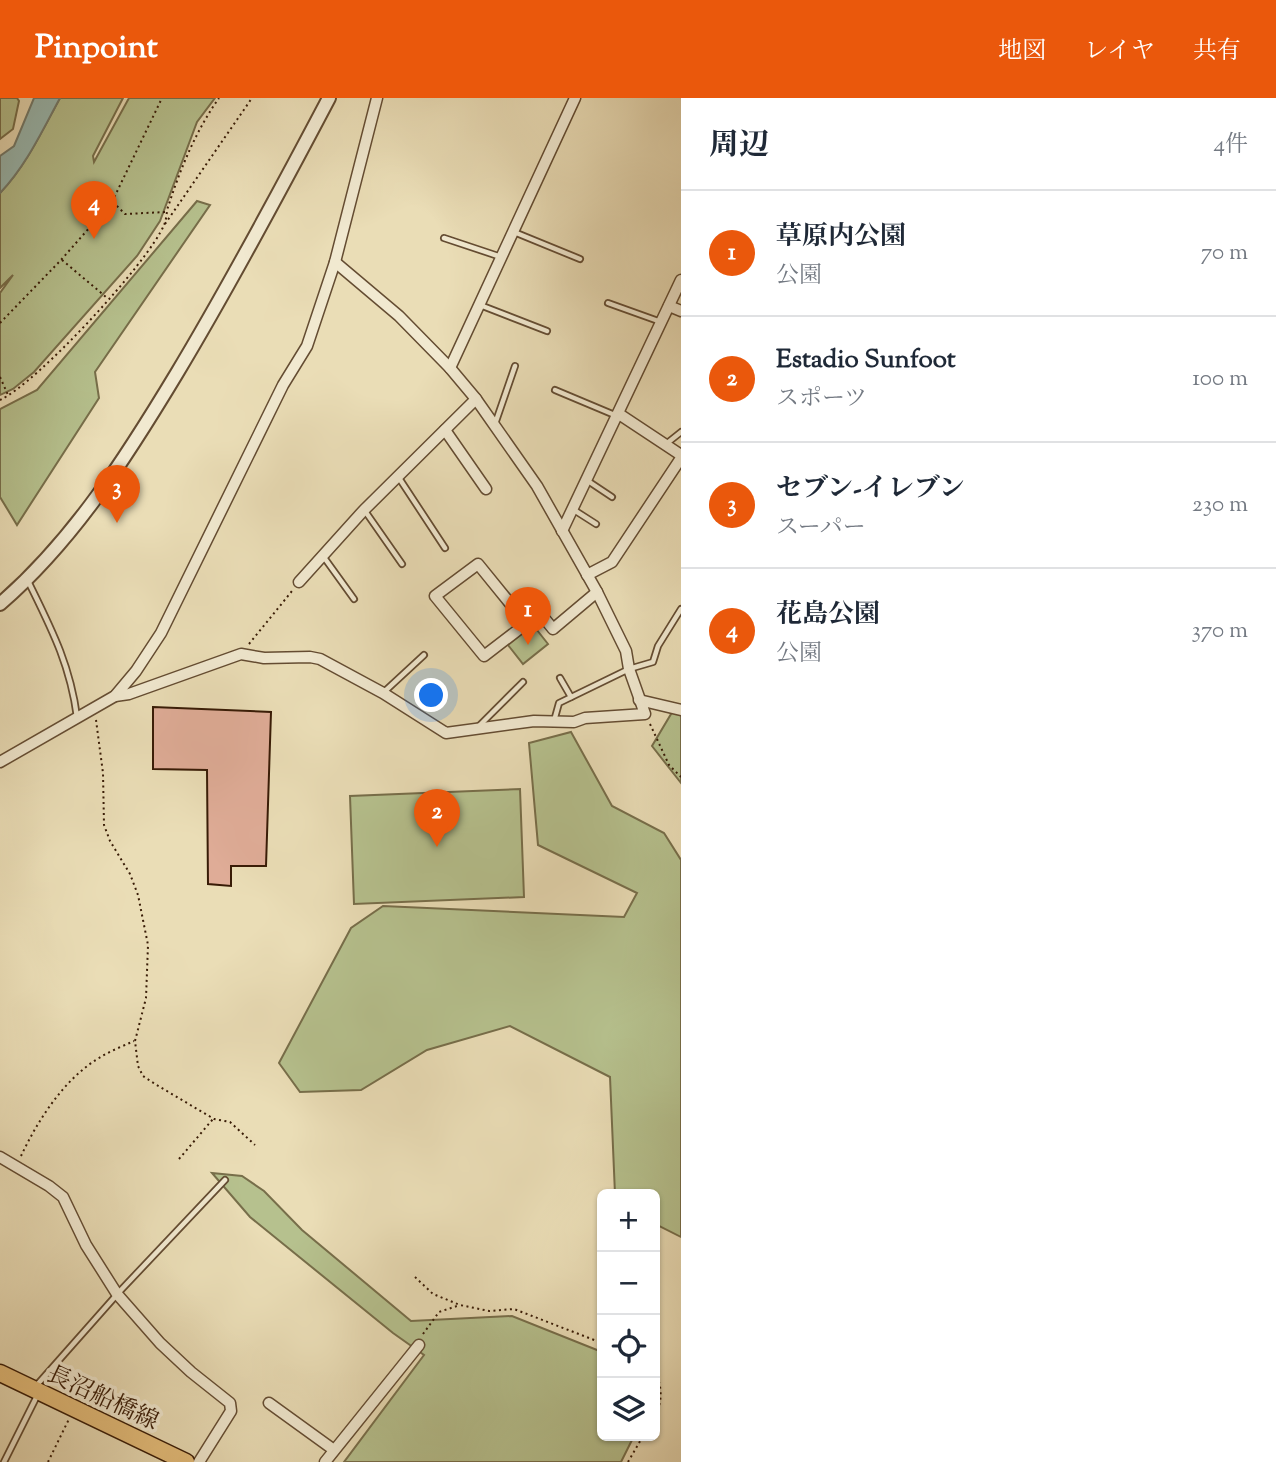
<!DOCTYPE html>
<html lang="ja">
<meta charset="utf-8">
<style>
:root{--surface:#fff;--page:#f6f6f7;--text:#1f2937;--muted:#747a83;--line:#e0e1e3;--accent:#ea580c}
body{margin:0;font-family:"Sorts Mill Goudy","Noto Serif JP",serif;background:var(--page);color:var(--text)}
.controls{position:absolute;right:21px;bottom:21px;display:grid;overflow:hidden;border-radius:10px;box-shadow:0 2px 5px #0004}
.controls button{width:63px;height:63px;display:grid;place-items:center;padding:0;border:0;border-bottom:2px solid var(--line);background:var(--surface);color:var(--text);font:35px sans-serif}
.you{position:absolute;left:432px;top:598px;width:24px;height:24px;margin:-18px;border:5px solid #fff;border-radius:50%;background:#1a73e8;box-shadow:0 0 0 10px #1a73e833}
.badge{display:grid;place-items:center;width:46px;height:46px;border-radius:50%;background:var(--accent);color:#fff;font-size:23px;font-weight:700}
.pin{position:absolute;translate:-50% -58px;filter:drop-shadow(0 2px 4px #0008)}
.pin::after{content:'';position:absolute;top:37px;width:24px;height:21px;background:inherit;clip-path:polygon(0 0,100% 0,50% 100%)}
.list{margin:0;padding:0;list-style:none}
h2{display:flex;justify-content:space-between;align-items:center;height:91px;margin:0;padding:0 28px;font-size:30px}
h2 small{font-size:23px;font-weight:400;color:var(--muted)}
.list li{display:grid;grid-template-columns:46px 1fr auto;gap:21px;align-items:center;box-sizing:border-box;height:126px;padding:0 28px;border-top:2px solid var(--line)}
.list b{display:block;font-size:26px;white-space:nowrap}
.list p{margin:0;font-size:23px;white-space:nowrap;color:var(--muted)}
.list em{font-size:23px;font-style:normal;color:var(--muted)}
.icon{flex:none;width:38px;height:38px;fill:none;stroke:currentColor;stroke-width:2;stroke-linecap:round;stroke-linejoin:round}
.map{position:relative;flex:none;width:681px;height:1364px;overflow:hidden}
header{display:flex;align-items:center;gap:42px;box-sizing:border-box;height:98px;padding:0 35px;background:var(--accent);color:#fff}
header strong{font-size:33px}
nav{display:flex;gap:38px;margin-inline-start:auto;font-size:24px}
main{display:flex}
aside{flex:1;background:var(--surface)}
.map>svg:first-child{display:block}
.green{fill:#b6c18e;stroke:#776e4a;stroke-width:2}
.water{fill:#99bbb4;stroke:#727b6e;stroke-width:2}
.building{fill:#dfac97;stroke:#381b06;stroke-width:2}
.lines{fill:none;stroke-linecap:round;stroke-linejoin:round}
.service-casing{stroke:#644c32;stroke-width:8}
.minor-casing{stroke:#644c32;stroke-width:13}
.tertiary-casing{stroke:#644c32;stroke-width:16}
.primary-casing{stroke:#381b06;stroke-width:19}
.path{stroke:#381b06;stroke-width:2;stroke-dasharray:2 3.5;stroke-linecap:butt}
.service{stroke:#f1e9d0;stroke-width:4.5}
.minor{stroke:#f1e9d0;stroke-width:10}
.tertiary{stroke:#f1e9d0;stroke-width:12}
.primary{stroke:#e5be7b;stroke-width:16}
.labels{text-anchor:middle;stroke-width:7;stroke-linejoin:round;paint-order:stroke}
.street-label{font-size:24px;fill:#381b06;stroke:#f1e9d0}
</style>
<header>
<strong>Pinpoint</strong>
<nav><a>地図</a><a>レイヤ</a><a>共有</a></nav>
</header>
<main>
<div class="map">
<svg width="681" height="1364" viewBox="0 0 681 1364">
<rect width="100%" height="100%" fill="#eaddb6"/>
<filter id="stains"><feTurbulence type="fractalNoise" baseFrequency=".00286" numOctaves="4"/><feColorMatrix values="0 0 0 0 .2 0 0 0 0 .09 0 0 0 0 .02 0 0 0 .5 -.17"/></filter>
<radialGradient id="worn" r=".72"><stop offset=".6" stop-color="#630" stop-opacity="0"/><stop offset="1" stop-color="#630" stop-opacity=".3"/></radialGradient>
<!-- green -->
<g class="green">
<polygon points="0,0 17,0 19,3 13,31 0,41"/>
<path d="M60,0H123L93,58L94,64L129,0H215L197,24L160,123L137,158L34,274L13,291L0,297V195L13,177L0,190V95C26,68 42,33 60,0Z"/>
<polygon points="197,103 210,107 95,274 99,300 17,427 0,399 0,311 37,292"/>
<polygon points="533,527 548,546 523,566 508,547"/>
<polygon points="677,606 681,607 681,685 652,648"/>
<polygon points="571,634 612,708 664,735 681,762 681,1139 655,1126 655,1096 615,1096 610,979 510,928 427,952 361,992 300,994 279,965 351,830 383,808 624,819 637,795 538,747 529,645"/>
<polygon points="520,691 524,799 354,806 350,698"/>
<polygon points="212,1075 242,1078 264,1093 302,1132 411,1223 512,1218 602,1254 602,1338 634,1338 621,1364 344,1364 424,1257 393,1235 250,1119"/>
</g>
<!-- water -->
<path class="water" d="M34,0H60C42,33 26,68 0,95V58L14,48Z"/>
<!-- building -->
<polygon class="building" points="153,609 271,614 266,768 231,768 231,788 208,786 207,672 153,671"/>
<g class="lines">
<defs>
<g id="service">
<polyline points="514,134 580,161"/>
<polyline points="444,140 501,159"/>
<polyline points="608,205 661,224"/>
<polyline points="480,207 547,233"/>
<polyline points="555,292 617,318"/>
<polyline points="495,326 515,268"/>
<polyline points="666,346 681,334"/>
<polyline points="399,380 445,450"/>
<polyline points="588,383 612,399"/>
<polyline points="574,412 596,426"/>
<polyline points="365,413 402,466"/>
<polyline points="323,458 354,501"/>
<path d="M28,483C51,530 70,566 77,619"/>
<polyline points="560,580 571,599"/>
<polyline points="384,594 424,557"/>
<polyline points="554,623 559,605 629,571 653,564 658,548 681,511"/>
<polyline points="479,628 523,584"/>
<polyline points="36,1288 121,1192 225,1082"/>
<polyline points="4,1364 38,1296"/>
</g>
<g id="minor">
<polyline points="669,208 681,213"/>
<polyline points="450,270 575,0"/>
<polyline points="619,316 681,357"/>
<polyline points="445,332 486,391"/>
<polyline points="562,433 681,182"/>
<polyline points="587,477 612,464 681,360"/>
<polyline points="299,484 364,412 476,301"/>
<polyline points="526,525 478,466 435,498 484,558 540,515 553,531 597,494"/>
<polyline points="115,598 129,596 241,556 264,560 310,559 320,561 383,595 446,635 534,623 574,624 585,620 645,616 629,571 626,553 597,494 537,388 476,301 450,270 399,218 335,164"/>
<polyline points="639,602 681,612"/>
<polyline points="0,664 115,598 136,573 161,535 283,287 307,248 335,164 377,0"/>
<polyline points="0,1059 49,1088 63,1099 86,1147 117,1196 160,1245 191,1274 230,1305 231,1313 199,1364"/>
<polyline points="269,1305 334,1352"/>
<polyline points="325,1364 419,1247"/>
</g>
<path id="tertiary" d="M0,506C74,442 127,358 177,275C231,185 280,93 329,0"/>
<polyline id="primary" points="0,1275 186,1364"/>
</defs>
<!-- service casing -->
<use href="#service" class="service-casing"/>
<!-- minor casing -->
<use href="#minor" class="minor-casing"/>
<!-- tertiary casing -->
<use href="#tertiary" class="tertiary-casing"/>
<!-- primary casing -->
<use href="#primary" class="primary-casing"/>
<!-- path -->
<g class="path">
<polyline points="113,104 125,116 166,114"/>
<polyline points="165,126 252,0"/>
<polyline points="62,162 106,199"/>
<polyline points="0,225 61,162 112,104 162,0"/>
<polyline points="0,279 8,297"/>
<path d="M0,302C37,285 148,165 164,127C167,121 166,113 169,106C181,69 197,31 219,0"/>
<polyline points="249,546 292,493"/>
<polyline points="96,622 103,675 104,727 110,743 130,776 138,797 148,847 146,900 135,943 138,968 143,978 155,986 214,1021 230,1024 255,1047"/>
<polyline points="650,626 669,667 681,679"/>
<path d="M21,1058C38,1022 64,981 99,960C110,953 123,948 134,943"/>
<polyline points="179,1061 213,1021"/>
<polyline points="415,1179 433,1196 460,1207 489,1213 514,1211 602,1245"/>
<polyline points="423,1236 439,1214 457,1208"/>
<path d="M655,1273C662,1288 663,1303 655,1318"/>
<polyline points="48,1364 69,1321"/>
<polyline points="628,1364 643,1338"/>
</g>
<!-- service -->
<use href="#service" class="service"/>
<!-- minor -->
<use href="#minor" class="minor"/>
<!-- tertiary -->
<use href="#tertiary" class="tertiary"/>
<!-- primary -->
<use href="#primary" class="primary"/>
</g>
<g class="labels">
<!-- street labels -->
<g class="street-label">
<text transform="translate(103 1299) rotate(25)" y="8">長沼船橋線</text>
</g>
</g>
<rect width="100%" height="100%" filter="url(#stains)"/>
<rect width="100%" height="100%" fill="url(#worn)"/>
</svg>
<div class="controls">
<button>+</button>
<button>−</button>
<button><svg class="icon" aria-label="locate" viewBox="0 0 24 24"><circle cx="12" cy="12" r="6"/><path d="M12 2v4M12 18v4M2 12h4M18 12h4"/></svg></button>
<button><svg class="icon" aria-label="layers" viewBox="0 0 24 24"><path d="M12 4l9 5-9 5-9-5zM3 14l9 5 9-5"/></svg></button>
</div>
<div class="you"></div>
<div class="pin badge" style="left:528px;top:547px">1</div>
<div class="pin badge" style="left:437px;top:749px">2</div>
<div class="pin badge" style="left:117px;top:425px">3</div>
<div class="pin badge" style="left:94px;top:141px">4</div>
</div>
<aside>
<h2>周辺<small>4件</small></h2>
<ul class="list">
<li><span class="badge">1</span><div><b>草原内公園</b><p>公園</p></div><em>70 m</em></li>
<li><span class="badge">2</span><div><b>Estadio Sunfoot</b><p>スポーツ</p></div><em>100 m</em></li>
<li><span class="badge">3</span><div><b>セブン-イレブン</b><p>スーパー</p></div><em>230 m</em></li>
<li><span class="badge">4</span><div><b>花島公園</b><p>公園</p></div><em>370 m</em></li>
</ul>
</aside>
</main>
